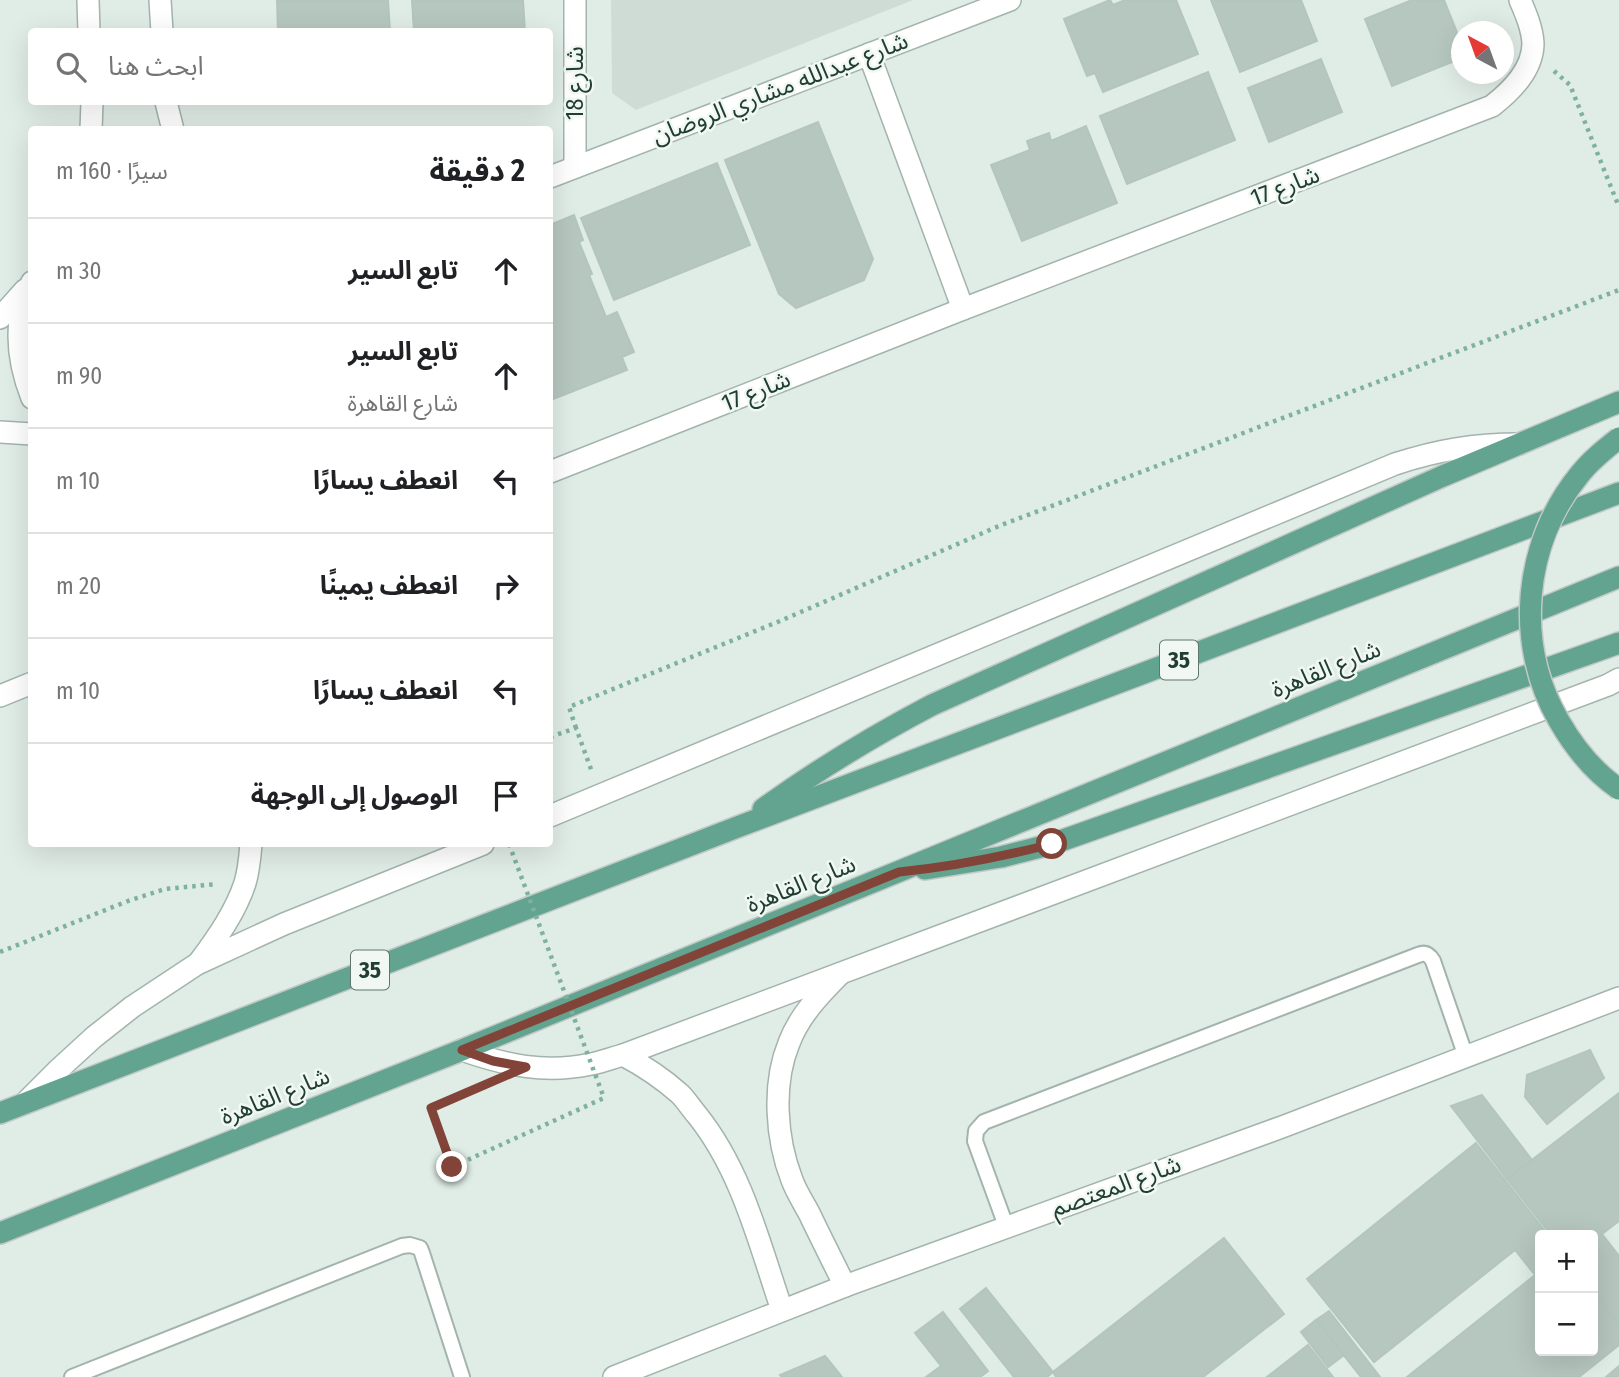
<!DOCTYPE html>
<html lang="ar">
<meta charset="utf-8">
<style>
:root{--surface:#fff;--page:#f2f2f2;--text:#202124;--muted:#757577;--line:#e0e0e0}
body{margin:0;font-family:"Fira Sans Condensed","Noto Sans Arabic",sans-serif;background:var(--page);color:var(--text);direction:rtl}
.controls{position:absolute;right:21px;bottom:21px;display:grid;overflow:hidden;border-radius:7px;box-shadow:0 7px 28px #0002}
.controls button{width:63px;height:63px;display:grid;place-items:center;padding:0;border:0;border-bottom:2px solid var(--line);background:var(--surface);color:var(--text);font:35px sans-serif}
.compass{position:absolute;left:1451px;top:21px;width:63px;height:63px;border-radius:50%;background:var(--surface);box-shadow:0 7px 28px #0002;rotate:319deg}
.stop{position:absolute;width:21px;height:21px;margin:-16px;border:5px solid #824438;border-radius:50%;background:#fff}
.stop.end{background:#824438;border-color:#fff;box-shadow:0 2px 7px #0008}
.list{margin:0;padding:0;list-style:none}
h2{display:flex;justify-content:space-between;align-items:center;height:91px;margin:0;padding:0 28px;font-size:30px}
h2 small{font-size:23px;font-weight:400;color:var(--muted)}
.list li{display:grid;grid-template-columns:46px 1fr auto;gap:21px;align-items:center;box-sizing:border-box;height:105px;padding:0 28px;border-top:2px solid var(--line)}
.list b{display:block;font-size:26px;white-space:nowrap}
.list p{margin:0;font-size:23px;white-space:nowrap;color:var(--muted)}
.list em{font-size:23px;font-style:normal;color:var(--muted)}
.icon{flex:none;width:38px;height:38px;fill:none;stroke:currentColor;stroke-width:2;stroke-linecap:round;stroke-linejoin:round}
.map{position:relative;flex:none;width:1619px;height:1377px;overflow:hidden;direction:ltr}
.search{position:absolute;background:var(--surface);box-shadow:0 7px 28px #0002;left:28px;top:28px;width:525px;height:77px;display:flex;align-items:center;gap:18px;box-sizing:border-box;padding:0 24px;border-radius:7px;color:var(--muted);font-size:26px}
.panel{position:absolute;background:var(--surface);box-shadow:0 7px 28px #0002;left:28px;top:126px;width:525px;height:721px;border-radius:7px;direction:rtl}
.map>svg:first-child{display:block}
.built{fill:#cfdcd5}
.building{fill:#b6c7bf;stroke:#b3c6bd;stroke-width:2}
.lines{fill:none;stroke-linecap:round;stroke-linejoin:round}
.service-casing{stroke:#a3b4ad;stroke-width:18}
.minor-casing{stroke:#a3b4ad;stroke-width:24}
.tertiary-casing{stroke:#a3b4ad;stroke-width:24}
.primary-casing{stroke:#c1c9c6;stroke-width:24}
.path{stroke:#7fb29e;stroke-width:4.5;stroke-dasharray:3.5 5;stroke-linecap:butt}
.service{stroke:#fff;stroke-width:14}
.minor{stroke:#fff;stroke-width:21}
.tertiary{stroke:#fff;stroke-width:21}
.primary{stroke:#62a48f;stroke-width:21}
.primary-bridge-casing{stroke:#c1c9c6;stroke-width:24;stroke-linecap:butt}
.path-bridge{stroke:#7fb29e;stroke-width:4.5;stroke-dasharray:3.5 5;stroke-linecap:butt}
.primary-bridge{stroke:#62a48f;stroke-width:21}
.route{stroke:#824438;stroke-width:9}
.labels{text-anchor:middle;stroke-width:5;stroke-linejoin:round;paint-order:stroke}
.shield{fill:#f1f8f4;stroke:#5f766e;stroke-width:2}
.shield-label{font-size:23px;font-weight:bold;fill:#203e34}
.street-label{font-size:24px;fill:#203e34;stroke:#f1f8f4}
</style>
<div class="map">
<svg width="1619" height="1377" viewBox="0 0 1619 1377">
<rect width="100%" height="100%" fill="#e0ece6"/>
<!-- built -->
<polygon class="built" points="611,0 913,0 636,110 612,93"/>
<!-- building -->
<g class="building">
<polygon points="277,0 388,0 390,32 278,32"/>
<polygon points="412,0 523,0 525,32 414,32"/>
<polygon points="1110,0 1113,5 1125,0 1176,0 1198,54 1103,92 1095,73 1087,76 1064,19"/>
<polygon points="1211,0 1301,0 1317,41 1240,72"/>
<polygon points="1412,0 1444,0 1462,45 1462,58 1392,86 1365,19"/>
<polygon points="1321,59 1342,112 1269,142 1248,88"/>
<polygon points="1208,72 1235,140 1127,184 1100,116"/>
<polygon points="818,122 873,259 864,280 796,308 779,294 725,160"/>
<polygon points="1086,126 1117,203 1022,241 991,165 1030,150 1027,141 1049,133 1051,141"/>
<polygon points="717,163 750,245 614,300 581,218"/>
<polygon points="574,215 583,240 579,242 592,274 589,275 606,317 617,312 634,352 622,357 627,370 551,400 550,396 550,225"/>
<polygon points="1590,1050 1604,1078 1547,1124 1525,1097 1527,1075"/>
<polygon points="1619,1093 1619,1221 1602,1234 1619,1256 1619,1324 1593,1290 1593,1235 1551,1235 1507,1179"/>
<polygon points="1482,1095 1532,1160 1507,1179 1451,1106"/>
<polygon points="1476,1143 1548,1235 1540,1235 1540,1351 1593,1351 1593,1292 1619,1325 1619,1345 1579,1377 1407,1377 1535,1275 1515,1250 1374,1362 1307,1279"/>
<polygon points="1224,1238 1284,1314 1203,1377 1056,1377 1053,1372"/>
<polygon points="986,1288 1053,1372 1047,1377 1014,1377 960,1309"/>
<polygon points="1329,1311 1380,1377 1361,1377 1316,1320"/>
<polygon points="943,1312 988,1371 980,1377 926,1377 941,1366 915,1333"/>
<polygon points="1316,1320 1344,1355 1328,1367 1301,1332"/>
<polygon points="1308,1345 1333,1377 1267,1377"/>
<polygon points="825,1356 842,1377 782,1377 780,1375"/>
<polygon points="1619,1366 1619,1377 1606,1377"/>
</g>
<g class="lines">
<defs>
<g id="service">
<path d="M1006,1226L975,1141L976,1131L984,1122L1418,955C1425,952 1429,954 1433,961L1466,1057"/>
<polyline points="72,1377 402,1246 410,1245 420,1248 422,1253 462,1377"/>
</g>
<g id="minor">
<polyline points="869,54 963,309"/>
<polyline points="575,167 575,0"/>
<path d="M550,472L963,309L1492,106C1511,91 1533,70 1533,43C1532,28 1526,14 1520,0"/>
<polyline points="0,696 32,683"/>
<path d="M550,816L1395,464C1438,450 1474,444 1519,444"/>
<path d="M200,961C217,938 236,911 245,883C249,870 250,856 251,844"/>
<path d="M840,974C820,994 799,1016 789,1043C772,1084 776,1139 792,1180C796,1191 803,1202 809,1213C821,1238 833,1262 845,1286"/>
<path d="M462,1050C505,1065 545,1074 591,1064C602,1062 612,1058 623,1055L1608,685L1619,679"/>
<path d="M623,1055C644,1066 662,1078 680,1094C686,1100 691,1108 697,1115C742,1171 759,1243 782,1310"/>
<polyline points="25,1103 59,1069 94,1037 132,1007 197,964 284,924 483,844"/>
<polyline points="614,1377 845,1286 1282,1127 1619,998"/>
</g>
<g id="tertiary">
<polyline points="88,0 89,32"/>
<polyline points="160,0 162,32"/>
<polyline points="166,102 173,130"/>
<polyline points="91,130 92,102"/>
<polyline points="550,177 1010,0"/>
<path d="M32,282C13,319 17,360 32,398"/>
<polyline points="0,318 25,290"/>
<polyline points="0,432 32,434"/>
</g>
<g id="primary">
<path d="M763,809C817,770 873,736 932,705L1443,476L1619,402"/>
<polyline points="925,869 1001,857 1052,844 1619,643"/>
<polyline points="0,1113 740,826 1619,493"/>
<polyline points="0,1233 462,1050 1619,577"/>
</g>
</defs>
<!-- service casing -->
<use href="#service" class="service-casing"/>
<!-- minor casing -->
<use href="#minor" class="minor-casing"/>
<!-- tertiary casing -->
<use href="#tertiary" class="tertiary-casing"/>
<!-- primary casing -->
<use href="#primary" class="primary-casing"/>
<!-- path -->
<g class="path">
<polyline points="1554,71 1570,85 1619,207"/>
<polyline points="576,728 569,707 780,621 999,526 1619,290"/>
<polyline points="550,737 576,728 592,772"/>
<polyline points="0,952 128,901 165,889 217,884"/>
<polyline points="483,1086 431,1109 452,1167 604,1098"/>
</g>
<!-- service -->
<use href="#service" class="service"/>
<!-- minor -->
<use href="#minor" class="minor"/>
<!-- tertiary -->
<use href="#tertiary" class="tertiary"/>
<!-- primary -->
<use href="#primary" class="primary"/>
<defs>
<path id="primary-bridge" d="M1619,438C1605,449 1591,460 1580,474C1523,543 1514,644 1559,721C1574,747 1594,772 1619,789"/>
</defs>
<!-- primary-bridge casing -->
<use href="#primary-bridge" class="primary-bridge-casing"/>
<!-- path-bridge -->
<polyline class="path-bridge" points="509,844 604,1098"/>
<!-- primary-bridge -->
<use href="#primary-bridge" class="primary-bridge"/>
</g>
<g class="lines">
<!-- route -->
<path class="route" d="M452,1167L431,1108L526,1067L493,1061L462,1050L899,872C951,867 1001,857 1052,844"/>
</g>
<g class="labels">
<!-- shield labels -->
<g class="shield">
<rect x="1160" y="640.5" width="38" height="39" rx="5"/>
<rect x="351" y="950.5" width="38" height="39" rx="5"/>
</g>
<g class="shield-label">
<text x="1179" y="668">35</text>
<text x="370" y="978">35</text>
</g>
<!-- street labels -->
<g class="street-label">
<text transform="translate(575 83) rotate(-90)" y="8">شارع 18</text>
<text transform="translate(780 88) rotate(-21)" y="8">شارع عبدالله مشاري الروضان</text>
<text transform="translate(1285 186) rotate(-21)" y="8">شارع 17</text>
<text transform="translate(756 391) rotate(-22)" y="8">شارع 17</text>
<text transform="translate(1326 669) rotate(-22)" y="8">شارع القاهرة</text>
<text transform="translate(801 884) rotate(-22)" y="8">شارع القاهرة</text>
<text transform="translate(275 1096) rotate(-22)" y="8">شارع القاهرة</text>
<text transform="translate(1116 1186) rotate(-20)" y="8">شارع المعتصم</text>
</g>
</g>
</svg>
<div class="controls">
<button>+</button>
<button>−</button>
</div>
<svg class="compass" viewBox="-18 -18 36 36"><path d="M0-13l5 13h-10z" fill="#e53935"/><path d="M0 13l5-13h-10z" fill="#757577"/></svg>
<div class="stop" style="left:1052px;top:844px"></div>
<div class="stop end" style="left:452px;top:1167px"></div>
<div class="search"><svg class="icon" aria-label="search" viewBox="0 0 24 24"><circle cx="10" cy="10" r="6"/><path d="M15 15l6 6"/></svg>ابحث هنا</div>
<section class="panel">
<h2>2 دقيقة<small>سيرًا · 160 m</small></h2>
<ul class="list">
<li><svg class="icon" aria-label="ahead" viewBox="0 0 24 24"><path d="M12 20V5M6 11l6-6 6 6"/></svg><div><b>تابع السير</b></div><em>30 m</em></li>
<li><svg class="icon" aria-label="ahead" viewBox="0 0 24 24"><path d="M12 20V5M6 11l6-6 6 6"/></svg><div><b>تابع السير</b><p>شارع القاهرة</p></div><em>90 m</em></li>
<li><svg class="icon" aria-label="left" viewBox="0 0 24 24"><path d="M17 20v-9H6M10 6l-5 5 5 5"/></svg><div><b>انعطف يسارًا</b></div><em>10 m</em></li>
<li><svg class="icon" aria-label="right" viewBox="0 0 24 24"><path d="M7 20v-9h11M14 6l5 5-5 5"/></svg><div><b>انعطف يمينًا</b></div><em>20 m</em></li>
<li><svg class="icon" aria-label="left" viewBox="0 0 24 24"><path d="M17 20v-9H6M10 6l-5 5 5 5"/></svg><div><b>انعطف يسارًا</b></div><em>10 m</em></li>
<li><svg class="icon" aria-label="arrive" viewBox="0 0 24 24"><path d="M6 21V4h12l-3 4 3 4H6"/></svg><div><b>الوصول إلى الوجهة</b></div></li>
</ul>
</section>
</div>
